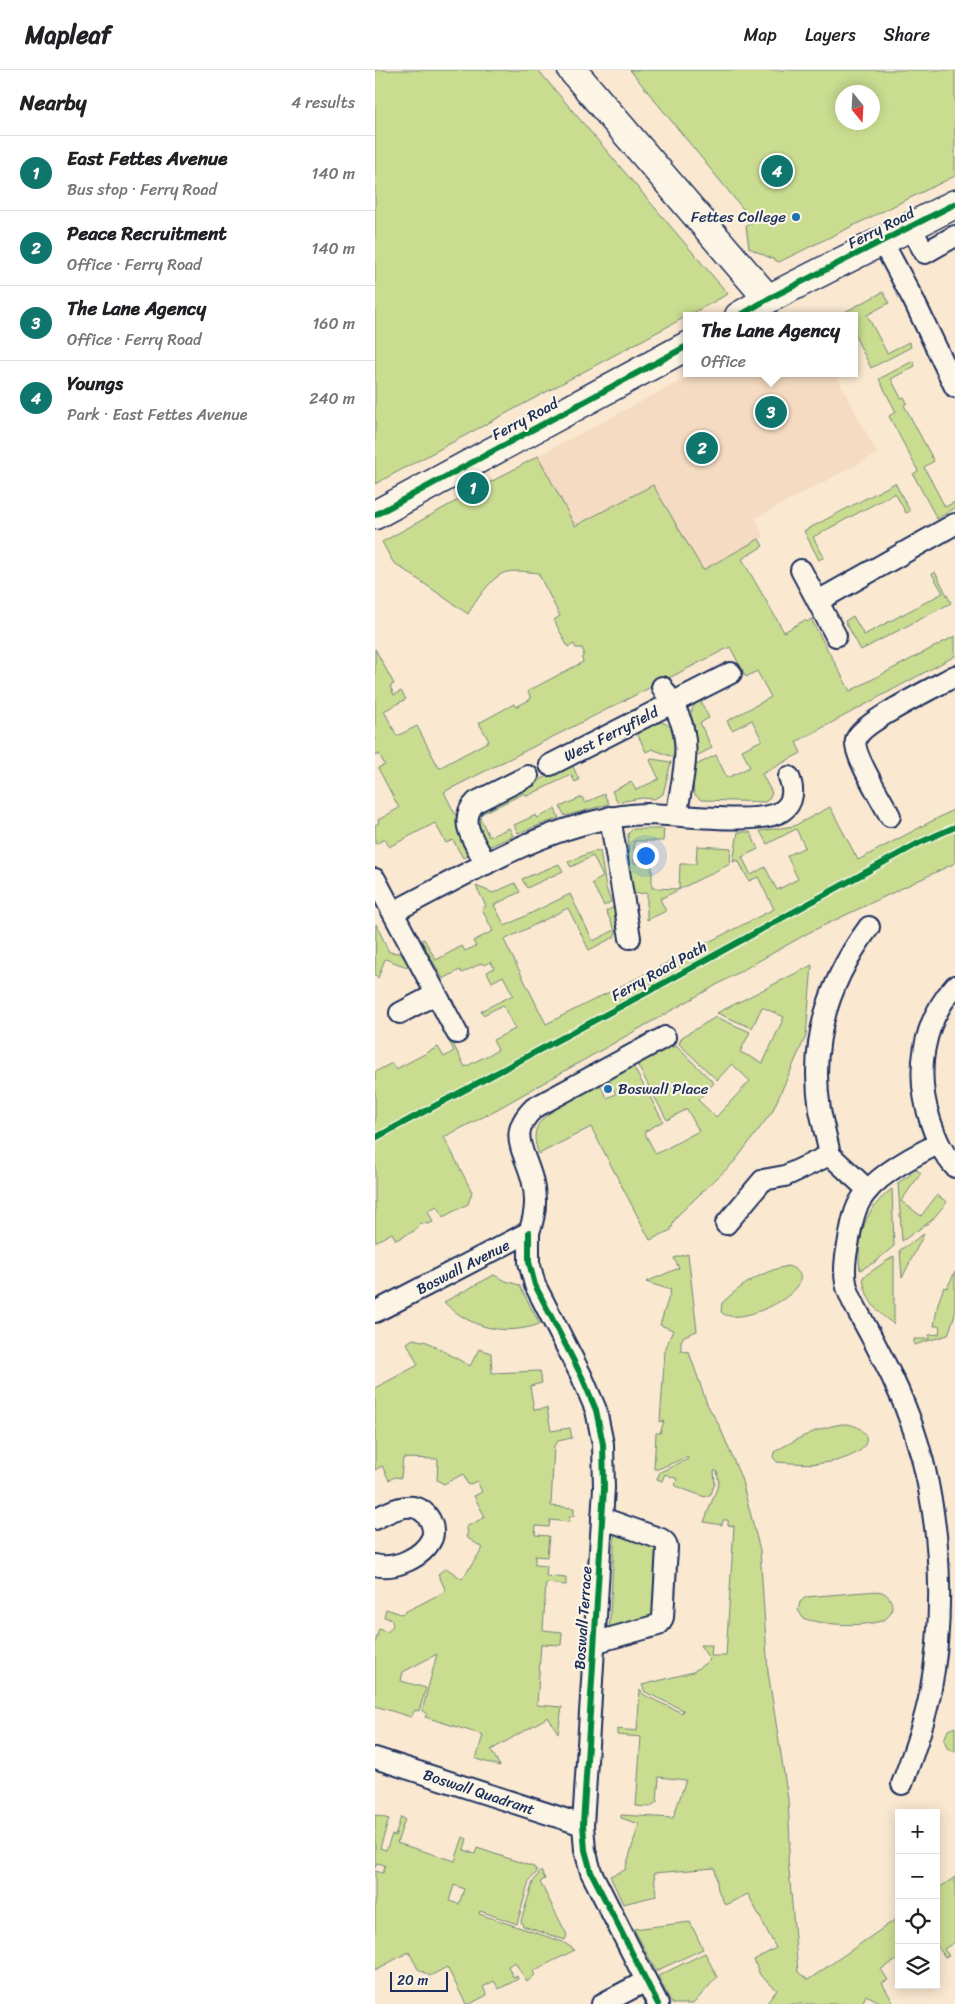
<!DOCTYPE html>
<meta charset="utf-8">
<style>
:root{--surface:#fff;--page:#f6f6f6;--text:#202124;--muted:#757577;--line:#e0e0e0;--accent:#0f766e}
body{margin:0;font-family:Sriracha,sans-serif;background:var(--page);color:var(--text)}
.controls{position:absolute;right:15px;bottom:15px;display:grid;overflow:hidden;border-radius:0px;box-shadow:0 2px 12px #0003}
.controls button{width:45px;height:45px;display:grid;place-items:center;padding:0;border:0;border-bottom:1px solid var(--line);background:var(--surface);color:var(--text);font:25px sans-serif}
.compass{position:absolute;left:460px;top:15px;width:45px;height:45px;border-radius:50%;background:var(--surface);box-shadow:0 2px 12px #0003;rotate:162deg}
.scale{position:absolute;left:15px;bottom:12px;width:58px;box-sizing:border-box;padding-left:5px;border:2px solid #1b2f5e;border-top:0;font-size:14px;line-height:18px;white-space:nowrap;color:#1b2f5e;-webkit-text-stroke:4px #fcf5e5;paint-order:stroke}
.you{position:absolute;left:270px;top:785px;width:18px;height:18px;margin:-12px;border:4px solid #fff;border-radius:50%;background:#1a73e8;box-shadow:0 0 0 8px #1a73e833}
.badge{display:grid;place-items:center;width:32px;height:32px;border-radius:50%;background:var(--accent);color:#fff;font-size:16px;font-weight:700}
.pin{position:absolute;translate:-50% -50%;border:2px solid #fff;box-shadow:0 1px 5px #0006}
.popup{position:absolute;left:308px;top:242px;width:175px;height:65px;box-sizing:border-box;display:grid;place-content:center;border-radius:0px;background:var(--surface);filter:drop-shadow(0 1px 4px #0005);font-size:16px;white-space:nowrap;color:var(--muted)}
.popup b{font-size:19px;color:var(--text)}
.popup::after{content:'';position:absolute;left:50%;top:100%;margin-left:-10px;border:10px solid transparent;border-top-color:var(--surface)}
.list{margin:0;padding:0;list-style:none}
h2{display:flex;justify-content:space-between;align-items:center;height:65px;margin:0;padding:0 20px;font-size:21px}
h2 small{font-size:16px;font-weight:400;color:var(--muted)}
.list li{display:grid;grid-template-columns:32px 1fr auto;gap:15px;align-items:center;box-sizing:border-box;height:75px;padding:0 20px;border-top:1px solid var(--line)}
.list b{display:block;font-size:19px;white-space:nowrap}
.list p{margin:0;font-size:16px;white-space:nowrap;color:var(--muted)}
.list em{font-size:16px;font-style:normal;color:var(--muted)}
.icon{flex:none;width:28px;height:28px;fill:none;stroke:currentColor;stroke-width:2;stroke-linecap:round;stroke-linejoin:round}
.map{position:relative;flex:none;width:580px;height:1934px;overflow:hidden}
header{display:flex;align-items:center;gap:30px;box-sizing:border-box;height:70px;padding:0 25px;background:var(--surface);border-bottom:1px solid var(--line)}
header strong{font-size:24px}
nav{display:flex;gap:28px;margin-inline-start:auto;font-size:18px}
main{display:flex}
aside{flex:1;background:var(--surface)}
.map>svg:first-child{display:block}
.built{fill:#f4dbc1}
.green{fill:#c9dc90;stroke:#728677;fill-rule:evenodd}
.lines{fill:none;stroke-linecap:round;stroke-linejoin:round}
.street-casing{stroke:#1b2f5e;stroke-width:24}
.secondary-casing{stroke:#1b2f5e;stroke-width:31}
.primary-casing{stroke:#1b2f5e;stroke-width:31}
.street{stroke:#fcf5e5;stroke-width:20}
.secondary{stroke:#fcf5e5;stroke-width:28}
.primary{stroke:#fcf5e5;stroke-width:28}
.cycleway-casing{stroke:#fcf5e5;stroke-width:9}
.cycleway{stroke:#00873e;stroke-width:6}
.poi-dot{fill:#1f6fb2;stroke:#fcf5e5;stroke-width:2}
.labels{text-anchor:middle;stroke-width:4.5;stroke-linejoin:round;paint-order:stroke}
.poi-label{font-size:15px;fill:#1b2f5e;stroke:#fcf5e5;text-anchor:end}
.street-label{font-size:15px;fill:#1b2f5e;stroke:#fcf5e5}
</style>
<header>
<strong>Mapleaf</strong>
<nav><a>Map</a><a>Layers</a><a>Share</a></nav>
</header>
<main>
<aside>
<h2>Nearby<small>4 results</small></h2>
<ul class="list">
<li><span class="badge">1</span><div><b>East Fettes Avenue</b><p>Bus stop · Ferry Road</p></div><em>140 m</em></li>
<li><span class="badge">2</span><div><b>Peace Recruitment</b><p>Office · Ferry Road</p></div><em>140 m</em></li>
<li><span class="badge">3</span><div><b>The Lane Agency</b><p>Office · Ferry Road</p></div><em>160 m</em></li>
<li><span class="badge">4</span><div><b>Youngs</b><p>Park · East Fettes Avenue</p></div><em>240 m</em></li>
</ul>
</aside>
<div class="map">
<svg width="580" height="1934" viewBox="0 0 580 1934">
<rect width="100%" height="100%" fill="#fae8d1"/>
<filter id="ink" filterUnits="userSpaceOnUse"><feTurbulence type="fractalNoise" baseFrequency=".02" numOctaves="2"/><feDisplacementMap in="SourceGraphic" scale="10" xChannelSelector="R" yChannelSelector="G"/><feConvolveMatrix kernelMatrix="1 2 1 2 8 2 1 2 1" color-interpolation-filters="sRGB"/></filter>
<g filter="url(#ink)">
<!-- built -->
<polygon class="built" points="320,303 460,303 502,384 380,448 389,467 328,500 200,456 163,386"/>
<!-- green -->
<g class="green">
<polygon points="0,0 163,0 353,224 0,414"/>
<path d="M255,0H580V106L404,192L374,178L371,156L389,144L377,150ZM468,22H498V52H468Z"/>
<polygon points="508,222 514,233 492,245 512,283 534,272 536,277 496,298 480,266 480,246 470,246 468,243"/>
<polygon points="538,291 540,296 516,309 526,328 529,327 532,333 529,335 559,391 549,397 570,437 580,432 580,438 562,449 538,404 543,401 514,346 521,342 504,309"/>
<path d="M163,386L200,456L278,415L328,500L384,469L388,476L367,489L409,562L430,550L432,552L436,549L475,621L580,566V586L421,672L426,683L387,704L397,723L394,729L390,732L326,730L319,724L317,697L341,685L352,708L375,697L367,680L387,670L377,650L357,660L352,651L396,627L382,601L371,607L355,577L69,722L100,783L88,788L78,770L71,773L60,753L14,777L10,769L0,774V755L4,753L3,750L24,738L3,698L10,695L4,684L0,686V579L19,614L15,616L19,625L26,621L31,629L9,641L22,666L42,656L64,698L114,671L104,653L139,634L141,637L156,629L153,621L208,592L207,588L209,583L207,578H201L199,574L193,577L179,550L185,546L163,503C154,502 141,500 132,502C118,504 100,532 93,544L18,492L7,472Z"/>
<polygon points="520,413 535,441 531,443 520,423 438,467 449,487 444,490 429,461"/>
<polygon points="560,502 576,533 486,580 470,551 478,546 489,565 568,523 557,504"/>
<path d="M325,630L334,648L325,653L337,678L319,687C317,670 308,641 325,630Z"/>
<path d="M286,652C303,657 303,672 298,687L277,679L271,682L262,663Z"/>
<polygon points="277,689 296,692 288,724 279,729 267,728 242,732 237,721 256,712 261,720 284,709 275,690"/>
<polygon points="197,694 204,710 200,712 196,705 152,726 150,723 104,745 114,767 134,758 138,766 116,776 110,774 99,753 102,741"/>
<polygon points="229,724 234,734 190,746 185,737 207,727 210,733"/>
<polygon points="455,737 483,790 580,739 580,793 435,862 110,1046 69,1067 97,1122 93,1134 68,1147 62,1136 53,1141 58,1152 53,1154 45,1153 41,1160 21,1170 17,1163 0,1172 0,1002 17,993 21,999 63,977 69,987 79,981 74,971 76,970 90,997 123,980 118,970 140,959 128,935 108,945 106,941 138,925 128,906 117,912 112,902 119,898 116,892 109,895 107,893 87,903 85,900 68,909 46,870 49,869 61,890 87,876 90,881 101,876 98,871 118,861 107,839 111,836 101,816 118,823 140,813 145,822 119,835 130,856 195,824 218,871 240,860 231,841 239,837 244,854 239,867 214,880 193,838 129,870 171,954 399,839 383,807 374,811 363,790 358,792 363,762 375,762 383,779 367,787 376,805 390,797 402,820 423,809 412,786 430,777 421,759 392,774 385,761 419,756"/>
<polygon points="180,739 184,748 143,763 139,755 161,745 162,748"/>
<polygon points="258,759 289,759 288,771 259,771 259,793 277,793 277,818 304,819 305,794 321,794 322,776 356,778 355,794 285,829 291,841 272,850 272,823 255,824 253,764"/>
<polygon points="225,781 231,818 236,832 229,836 217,813 228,807 218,786 196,797 193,792 217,782"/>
<polygon points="184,794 188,801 152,818 147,809"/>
<polygon points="1,854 14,882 25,883 34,894 32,897 10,889 3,908 0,906"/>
<path d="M437,895L431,966L397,1042L360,1091L304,1144L299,1151L296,1160L275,1170L216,1057L164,1084C152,1056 169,1045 191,1033C202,1027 214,1020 225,1014L232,1028L241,1024L234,1009L258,996L288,1051L269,1062L281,1084L324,1061L312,1039L292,1050L262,994L284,981L301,976L339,1013L323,1030L341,1047L375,1011L357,994L342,1010L304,974L307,967L341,947L375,962L365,982L388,993L409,947L387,937L377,958L342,943Z"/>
<polygon points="542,1100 546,1103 526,1131 546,1146 562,1125 572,1132 556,1151 527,1171 523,1113"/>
<path d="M517,1119L519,1176L500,1192L485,1200C481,1167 490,1139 517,1119Z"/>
<polygon points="549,1164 527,1208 525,1180"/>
<polygon points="313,1184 322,1261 309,1266 306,1271 306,1281 314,1282 332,1334 344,1355 366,1408 385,1480 393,1602 413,1729 415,1773 413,1789 423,1902 433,1910 524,1847 524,1893 522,1890 506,1899 513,1910 507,1913 519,1934 509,1934 491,1925 487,1934 391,1934 402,1920 385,1905 379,1890 401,1878 373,1824 350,1835 343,1820 340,1798 279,1803 281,1826 248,1834 235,1806 250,1800 264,1754 246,1748 246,1745 298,1748 311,1710 284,1707 282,1732 274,1737 261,1736 266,1667 242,1665 242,1659 262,1661 265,1620 269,1625 307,1643 308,1640 270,1622 267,1615 318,1602 335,1590 325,1575 337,1575 336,1586 351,1586 359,1456 353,1455 353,1450 348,1450 347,1455 329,1452 344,1413 342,1401 339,1401 340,1413 336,1424 330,1427 300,1416 302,1409 290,1404 287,1411 282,1409 285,1402 313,1389 312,1387 283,1399 279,1399 281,1363 285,1363 289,1351 285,1352 290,1280 298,1260 285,1255 296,1220 271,1212 304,1198 299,1188"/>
<path d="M519,1186V1254C501,1243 490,1228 488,1207Z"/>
<path d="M413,1196C459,1212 364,1261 346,1242L347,1233C366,1215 387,1201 413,1196Z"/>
<polygon points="580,1202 580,1244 573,1265 539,1275 539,1269 554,1269 554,1265 564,1264 565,1256 559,1256 563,1233 569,1217 572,1218"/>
<path d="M119,1205L131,1211L144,1215L165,1254C130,1266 96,1259 69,1232Z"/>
<path d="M38,1269L52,1272L95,1296L104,1279L116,1283L117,1303L165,1301L167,1313L155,1316L159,1340L172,1338L176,1361L195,1358L197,1368L183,1371L179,1376L176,1436L199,1438V1446H195L194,1452L175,1450L174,1457L161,1456L160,1465L174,1466L172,1487L160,1486V1495L172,1496L171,1506L191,1508V1515L171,1513L168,1560L187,1562L186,1575L166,1574L162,1635L187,1637L183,1663L173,1647L116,1680L125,1696L101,1689L108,1665L50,1647L52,1643L47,1641L62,1584L28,1602L26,1611L51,1618L44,1641L40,1640L36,1647L0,1636V1573L4,1559L12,1562C18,1558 19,1556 16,1549L9,1547L11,1539L26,1544L71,1521L63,1504L71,1498L87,1509L108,1478L91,1467L93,1462L91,1457L110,1447L99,1426L107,1422L102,1411L93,1415L88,1404L69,1414L62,1410L63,1389L28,1388L26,1408L20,1407L14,1410L7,1396L0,1400V1318L43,1295L32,1273Z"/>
<path d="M467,1354C487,1353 501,1370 483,1382C458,1397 429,1394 402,1392L398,1387L399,1382C422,1369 441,1358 467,1354Z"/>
<polygon points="240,1459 283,1474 282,1546 234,1563"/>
<path d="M489,1522C496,1522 503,1520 509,1523C519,1529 520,1543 510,1549C496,1558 443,1555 428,1548L423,1540L425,1532L431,1527Z"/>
<polygon points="580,1657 580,1682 572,1678 569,1670 573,1660"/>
<path d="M0,1745L14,1749L5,1778L11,1780L17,1765L20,1766L26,1747L30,1749L22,1773L80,1791L88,1767L92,1769L89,1780L100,1784L102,1778L159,1797L162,1802L154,1811L142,1854L105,1841L104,1844L188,1872L200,1880L158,1901L160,1905L152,1912L140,1892L133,1896L138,1907L142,1906L143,1909L124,1919L119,1911L108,1917L112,1925L95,1934H91L72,1897L55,1906L43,1899L34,1882L0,1900V1801L8,1803L10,1795L2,1793L0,1798ZM79,1815L89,1819L84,1834L74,1831Z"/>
<polygon points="166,1801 170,1809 165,1812 192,1865 190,1870 148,1856 146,1851 158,1812"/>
<polygon points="580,1807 580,1872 569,1879 574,1886 570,1887 561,1874 561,1820"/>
<polygon points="315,1852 328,1879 281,1901 259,1859"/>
<polygon points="330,1883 342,1907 318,1934 297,1934 283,1906"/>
</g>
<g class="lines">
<defs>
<g id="street">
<polyline points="536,158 550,183 580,166"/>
<polyline points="507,171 539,231 580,317"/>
<polyline points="426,500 461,566"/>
<polyline points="443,531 580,454"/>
<path d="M287,617C296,631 306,646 309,663C314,687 305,720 302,744"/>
<polyline points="175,695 356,603"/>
<path d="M515,746C508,732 477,683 481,670C485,653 562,616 580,606"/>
<polyline points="235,747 255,868"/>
<path d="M111,794C101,774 81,751 101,732L153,706"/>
<polyline points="0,809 82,963"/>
<path d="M18,842C95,803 182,747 271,744C300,744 385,756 407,741C419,733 419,719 414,707"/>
<path d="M580,916C547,953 540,1003 555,1050C561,1068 567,1083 580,1097"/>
<polyline points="25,943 61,924"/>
<path d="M455,1085C452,1070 448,1055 445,1040C434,972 454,911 494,857"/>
<polyline points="351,1154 388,1110 410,1106 455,1085 493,1120"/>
<polyline points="154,1162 154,1192 160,1215 207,1307 221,1340 228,1374 229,1418 208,1755 210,1780 216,1802 283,1934"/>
<path d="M0,1242L154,1162C161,1144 162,1127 157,1109C149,1079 132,1064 159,1038L290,967"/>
<path d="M0,1449C18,1439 42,1427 55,1450C58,1456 59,1462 57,1468C48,1488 19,1500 0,1495"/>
<polyline points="218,1573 283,1555 286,1552 288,1547 292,1477 290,1472 286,1469 227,1448"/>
<polyline points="0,1688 208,1755"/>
<path d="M527,1714C538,1685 549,1655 555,1624C568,1556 567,1482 553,1414C546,1378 533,1340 517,1307C508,1289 499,1271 489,1253C484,1243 478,1234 474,1223C468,1209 470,1189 473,1175C476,1159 478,1141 487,1128C501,1106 540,1085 563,1074"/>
<polyline points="227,1934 271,1911"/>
</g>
<polyline id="secondary" points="197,0 393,229"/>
<g id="primary">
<polyline points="364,246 393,229 580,134"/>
<polyline points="0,445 312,276"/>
</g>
</defs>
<!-- street casing -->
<use href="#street" class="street-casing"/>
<!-- secondary casing -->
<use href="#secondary" class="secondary-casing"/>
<!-- primary casing -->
<use href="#primary" class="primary-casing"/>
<!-- street -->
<use href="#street" class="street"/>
<!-- secondary -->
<use href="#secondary" class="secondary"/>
<!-- primary -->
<use href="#primary" class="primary"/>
<defs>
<g id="cycleway">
<polyline points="364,246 393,229 580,134"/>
<polyline points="0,445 312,276"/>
<polyline points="0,1068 267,925 544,773 580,757"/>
<polyline points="154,1162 154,1192 160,1215 207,1307 221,1340 228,1374 229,1418 208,1755 210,1780 216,1802 283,1934"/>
</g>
</defs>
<!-- cycleway casing -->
<use href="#cycleway" class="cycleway-casing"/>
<!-- cycleway -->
<use href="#cycleway" class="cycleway"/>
</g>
</g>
<!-- markers -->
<g class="poi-dot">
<circle cx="421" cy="147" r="5"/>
<circle cx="233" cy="1019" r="5"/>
</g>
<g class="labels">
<!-- poi labels -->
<g class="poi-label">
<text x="411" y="152">Fettes College</text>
<text x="243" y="1024" text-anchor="start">Boswall Place</text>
</g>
<!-- street labels -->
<g class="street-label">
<text transform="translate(506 158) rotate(-27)" y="5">Ferry Road</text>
<text transform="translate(150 349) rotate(-28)" y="5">Ferry Road</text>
<text transform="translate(236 664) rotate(-27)" y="5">West Ferryfield</text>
<text transform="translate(284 901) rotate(-29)" y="5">Ferry Road Path</text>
<text transform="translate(88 1197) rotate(-27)" y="5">Boswall Avenue</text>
<text transform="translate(208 1548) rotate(-86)" y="5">Boswall Terrace</text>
<text transform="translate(104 1722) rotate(18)" y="5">Boswall Quadrant</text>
</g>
</g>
</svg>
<div class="controls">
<button>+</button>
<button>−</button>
<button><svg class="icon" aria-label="locate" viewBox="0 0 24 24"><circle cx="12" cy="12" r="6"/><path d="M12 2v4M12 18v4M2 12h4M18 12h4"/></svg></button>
<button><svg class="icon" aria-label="layers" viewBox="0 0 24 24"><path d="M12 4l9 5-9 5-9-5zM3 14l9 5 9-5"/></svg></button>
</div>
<svg class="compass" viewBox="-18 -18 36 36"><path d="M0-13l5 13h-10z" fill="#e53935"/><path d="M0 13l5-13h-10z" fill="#757577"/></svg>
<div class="scale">20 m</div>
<div class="you"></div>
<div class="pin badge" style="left:98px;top:418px">1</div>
<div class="pin badge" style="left:327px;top:378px">2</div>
<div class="pin badge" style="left:396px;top:342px">3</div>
<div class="popup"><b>The Lane Agency</b>Office</div>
<div class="pin badge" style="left:402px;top:101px">4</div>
</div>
</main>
